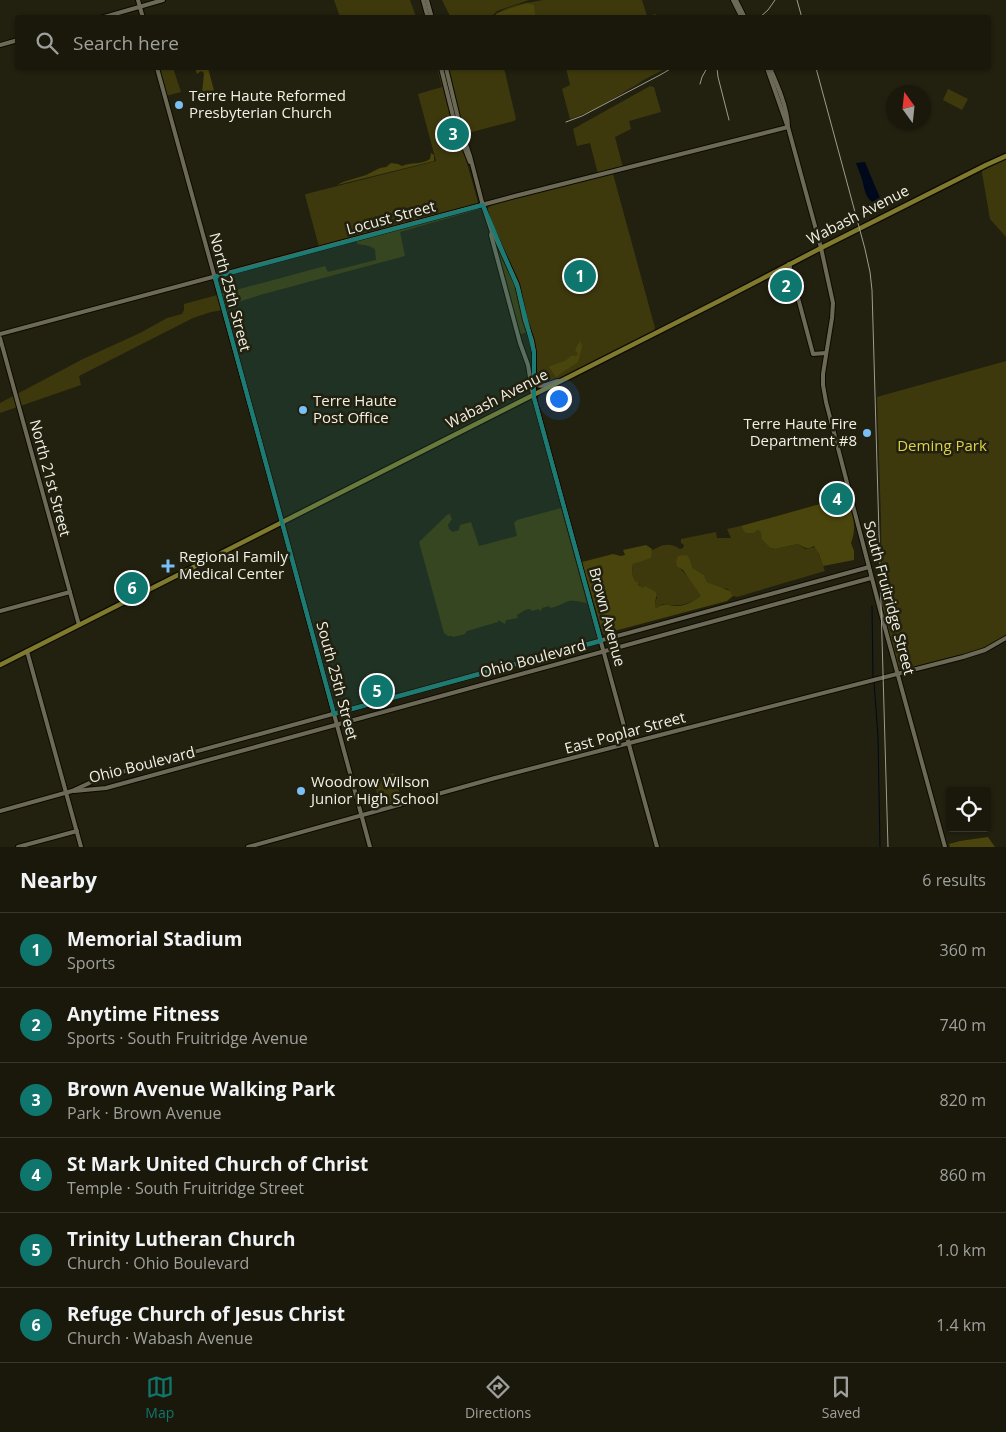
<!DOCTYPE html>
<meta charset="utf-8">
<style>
:root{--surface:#1a180b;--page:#272519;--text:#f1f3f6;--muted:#9fa09d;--line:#38372c;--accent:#0f766e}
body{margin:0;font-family:"Open Sans",sans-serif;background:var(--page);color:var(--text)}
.controls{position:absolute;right:15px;bottom:15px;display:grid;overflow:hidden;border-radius:5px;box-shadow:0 1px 4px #0004}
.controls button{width:45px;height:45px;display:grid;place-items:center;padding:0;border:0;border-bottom:1px solid var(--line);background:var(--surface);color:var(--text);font:25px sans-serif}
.compass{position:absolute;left:886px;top:85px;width:45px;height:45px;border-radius:50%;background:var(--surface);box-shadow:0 1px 4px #0004;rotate:345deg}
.you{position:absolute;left:558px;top:398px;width:18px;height:18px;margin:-12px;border:4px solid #fff;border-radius:50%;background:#1a73e8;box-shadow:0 0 0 8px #1a73e833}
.badge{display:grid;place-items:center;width:32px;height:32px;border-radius:50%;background:var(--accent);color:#fff;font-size:16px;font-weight:700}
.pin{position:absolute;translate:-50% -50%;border:2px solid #fff;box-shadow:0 1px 5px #0006}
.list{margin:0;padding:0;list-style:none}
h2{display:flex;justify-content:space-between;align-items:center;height:65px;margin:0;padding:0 20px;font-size:21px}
h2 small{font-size:16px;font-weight:400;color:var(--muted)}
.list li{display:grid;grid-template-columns:32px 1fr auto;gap:15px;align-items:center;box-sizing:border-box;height:75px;padding:0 20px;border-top:1px solid var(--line)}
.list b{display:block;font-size:19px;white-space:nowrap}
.list p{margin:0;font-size:16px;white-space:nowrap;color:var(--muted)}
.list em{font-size:16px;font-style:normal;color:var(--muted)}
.icon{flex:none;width:28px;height:28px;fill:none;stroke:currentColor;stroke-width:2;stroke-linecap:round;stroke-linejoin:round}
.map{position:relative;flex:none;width:1006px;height:847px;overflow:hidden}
.search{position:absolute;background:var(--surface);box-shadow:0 1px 4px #0004;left:15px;right:15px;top:15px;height:55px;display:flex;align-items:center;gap:12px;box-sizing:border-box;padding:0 18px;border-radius:5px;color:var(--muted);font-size:19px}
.sheet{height:515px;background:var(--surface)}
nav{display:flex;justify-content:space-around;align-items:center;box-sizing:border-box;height:70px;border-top:1px solid var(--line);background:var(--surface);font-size:14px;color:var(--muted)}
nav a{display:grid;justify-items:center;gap:2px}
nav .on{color:var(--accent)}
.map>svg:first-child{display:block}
.green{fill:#3d390d}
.forest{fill:#4a450c}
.water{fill:#00091b}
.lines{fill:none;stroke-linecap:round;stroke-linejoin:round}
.stream{stroke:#00091b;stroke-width:1}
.secondary-casing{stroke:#0b0a00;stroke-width:6}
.primary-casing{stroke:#0b0a00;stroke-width:7}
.secondary{stroke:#6c6a57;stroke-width:4}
.primary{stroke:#807a2f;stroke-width:4.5}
.rail{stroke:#9d9c8e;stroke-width:1}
.marked{fill:#1a7c74;fill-opacity:0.2;stroke:#1a7c74;stroke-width:4;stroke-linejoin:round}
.poi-dot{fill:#79bff8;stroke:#22200f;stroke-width:2}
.labels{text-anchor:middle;stroke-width:5;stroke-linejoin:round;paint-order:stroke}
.poi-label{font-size:15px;fill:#f0f0e5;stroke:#22200f;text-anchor:start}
.street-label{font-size:15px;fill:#f0f0e5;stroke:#22200f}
.park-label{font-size:15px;fill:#ddd148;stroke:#22200f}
</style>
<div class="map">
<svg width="1006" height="847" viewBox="0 0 1006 847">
<rect width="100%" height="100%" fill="#22200f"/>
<!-- green -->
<g class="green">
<polygon points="334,0 410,0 416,17 340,17"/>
<polygon points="442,0 529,0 497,11 491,17 451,18"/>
<path d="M543,0H642L647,16L656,14L657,17L493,18C503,5 529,3 543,0Z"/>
<polygon points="162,68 173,68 181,92 166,96 158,69"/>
<polygon points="437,68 440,68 478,202 477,204 319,247 305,195 306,194 436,161 418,94 442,87"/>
<polygon points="447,68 504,68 516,119 514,121 468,133 464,132"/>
<path d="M566,68H667C657,73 646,78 636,85C615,97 594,112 570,119L562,89L570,85Z"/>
<polygon points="650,86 654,87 661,112 629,121 631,129 615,137 623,168 598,174 590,143 577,146 573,129"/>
<polygon points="948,89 968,99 962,110 943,100"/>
<polygon points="1006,157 1006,237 990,219 981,167"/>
<polygon points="613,174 655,328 654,330 559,378 539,385 534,381 535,356 521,295 499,244 487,209 490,206 517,197"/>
<polygon points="477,209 480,209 400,232 405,256 260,295 226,306 224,310 211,312 193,318 79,376 81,385 0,413 0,403 83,359 140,333 167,318 182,314 184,310 184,304 325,266 328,272 376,260 375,249 369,246 358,244 356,241"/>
<polygon points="492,234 516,283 527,332 519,335"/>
<polygon points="1006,361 1006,638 985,650 898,675 882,617 881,519 877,397"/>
<path d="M561,508L587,603C582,602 572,599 566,602C561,604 556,607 550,608L549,606L542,608L540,612L539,609L532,611L530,609L525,610L517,615L518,618L506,620L505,624L498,620V622L467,631L465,634L453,637L452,636H448L444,633L419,542L447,515L450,514L452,520L450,521V523L448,524L449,529L453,532L459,530L460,525L471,522L479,546L517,536L514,523L517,520Z"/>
<path d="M741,526L743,530L754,533L758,530L762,532V540L770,548L775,549L798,544L805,549L816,547L825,571L737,597L733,596L728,589L720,588L707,582L704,575L693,568L690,560L677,567C686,571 695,588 702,596C686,605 681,607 663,604L656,608L655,604L657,597C644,589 628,582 633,564C647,556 662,536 680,549L683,548L684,545L681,543V539L716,532L717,538H731L727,529Z"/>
<polygon points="394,773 402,801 381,807 373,779 379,777"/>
</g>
<!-- forest -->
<g class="forest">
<polygon points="527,3 534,5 535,15 534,17 494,17 497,13"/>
<polygon points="195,68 208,68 215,94 209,98 207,102 205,102 207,94 203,95 202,93 204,73 201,71 197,74"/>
<path d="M431,153L434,155V161L337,185L343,182L366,175L380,168L386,167L391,163L398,164L402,166C411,162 422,165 430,159Z"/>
<polygon points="581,341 582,347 578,362 560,374 558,376 556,377 549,367 550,366 565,361 571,356 576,356 578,354 575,350 578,344"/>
<path d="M849,502C853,518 857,527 851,543L854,551V560L823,566L819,554L814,546C807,550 805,548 798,544L775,549L770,548L762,540L761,532L758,530L754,533H746L743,530L741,526L820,504L833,507Z"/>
<path d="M646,545L652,549L651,558L633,564C631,571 632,576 636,582H638V585L643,588L645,586L656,592C657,598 654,602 656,608C668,601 668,607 679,606C687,605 694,601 701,596L683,570L677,567L676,561L678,556L687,555L690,560L693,568L704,575L707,582L730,591L733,596L727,601L603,634L582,562L613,554L621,556L625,555L623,550Z"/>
<polygon points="988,837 995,847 950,847 949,844 960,841"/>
</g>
<!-- water -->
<path class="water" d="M865,162L880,198L879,204C865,202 865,190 862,179C860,174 858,168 856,163Z"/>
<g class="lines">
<!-- stream -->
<g class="stream">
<polyline points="872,606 873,678"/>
<polyline points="874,682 878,737 880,847"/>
</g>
<defs>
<g id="secondary">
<polyline points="138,0 143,18"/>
<polyline points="423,0 428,18"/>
<polyline points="427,0 432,18"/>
<polyline points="733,0 742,18"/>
<polyline points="736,0 745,18"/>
<polyline points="101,18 163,0"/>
<polyline points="0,45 18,40"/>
<polyline points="157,68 275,496 370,847"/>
<polyline points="441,68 455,124 470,162"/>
<polyline points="446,68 461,130 470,156 482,202 492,232 491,235 520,343 528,365 532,390 657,847"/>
<polyline points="767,68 787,125"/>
<path d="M770,68C777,84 788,109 788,127L821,248L833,303L832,318L823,374V385L826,402L882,617L945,847"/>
<polyline points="492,232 494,234 517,284 525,320 532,341 534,352 534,394"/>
<polyline points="789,264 813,354 826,353"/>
<polyline points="0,334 515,196 788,127"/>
<polyline points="0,338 79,625"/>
<path d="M533,382C540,390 549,383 558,381"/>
<polyline points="0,611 70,592"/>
<polyline points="27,651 81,847"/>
<polyline points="74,791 106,788 871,578"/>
<polyline points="0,811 72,791 98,779 132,769 869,567"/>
<polyline points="18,847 77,831"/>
<polyline points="248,847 495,778 664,734 963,657 985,650 1006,638"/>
</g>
<polyline id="primary" points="0,665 723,299 821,248 986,165 1006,156"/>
</defs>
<!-- secondary casing -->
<use href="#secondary" class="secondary-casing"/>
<!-- primary casing -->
<use href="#primary" class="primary-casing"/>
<!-- secondary -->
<use href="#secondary" class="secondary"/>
<!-- primary -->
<use href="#primary" class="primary"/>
<!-- rail -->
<g class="rail">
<polyline points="797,0 802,18"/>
<polyline points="759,18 768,10 775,0"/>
<polyline points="717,68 718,77 729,120"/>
<polyline points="816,68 865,249 870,272 872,290 888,847"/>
<polyline points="700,84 702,77 707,68"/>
<polyline points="566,122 582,116 660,75 672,68"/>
</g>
</g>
<!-- marked area -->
<path class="marked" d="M483,205L518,288L534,352V398L601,641L334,714L215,277Z"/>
<!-- markers -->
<g class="poi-dot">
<circle cx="179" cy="105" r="5"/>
<circle cx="303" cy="410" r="5"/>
<circle cx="867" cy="433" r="5"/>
<path d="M165.5 558.5h5v5h5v5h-5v5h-5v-5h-5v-5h5z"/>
<circle cx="301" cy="791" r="5"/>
</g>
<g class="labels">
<!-- poi labels -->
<g class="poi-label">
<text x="189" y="101">Terre Haute Reformed<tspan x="189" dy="17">Presbyterian Church</tspan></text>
<text x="313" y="406">Terre Haute<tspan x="313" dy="17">Post Office</tspan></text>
<text x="857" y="429" text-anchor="end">Terre Haute Fire<tspan x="857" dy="17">Department #8</tspan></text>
<text x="179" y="562">Regional Family<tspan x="179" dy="17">Medical Center</tspan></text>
<text x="311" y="787">Woodrow Wilson<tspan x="311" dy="17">Junior High School</tspan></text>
</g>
<!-- street labels -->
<g class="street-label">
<text transform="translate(858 215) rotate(-27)" y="5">Wabash Avenue</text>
<text transform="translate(391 218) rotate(-15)" y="5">Locust Street</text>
<text transform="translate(230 292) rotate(75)" y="5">North 25th Street</text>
<text transform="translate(497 399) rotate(-27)" y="5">Wabash Avenue</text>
<text transform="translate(50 478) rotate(75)" y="5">North 21st Street</text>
<text transform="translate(889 598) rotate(75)" y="5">South Fruitridge Street</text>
<text transform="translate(607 617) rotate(75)" y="5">Brown Avenue</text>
<text transform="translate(533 659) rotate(-15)" y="5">Ohio Boulevard</text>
<text transform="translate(337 681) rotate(75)" y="5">South 25th Street</text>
<text transform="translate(625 733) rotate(-15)" y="5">East Poplar Street</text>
<text transform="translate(142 765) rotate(-14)" y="5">Ohio Boulevard</text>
</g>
<!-- park labels -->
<g class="park-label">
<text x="942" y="451">Deming Park</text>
</g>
</g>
</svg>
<div class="controls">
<button><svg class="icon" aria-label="locate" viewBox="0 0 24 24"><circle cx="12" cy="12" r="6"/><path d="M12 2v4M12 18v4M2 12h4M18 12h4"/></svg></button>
</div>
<svg class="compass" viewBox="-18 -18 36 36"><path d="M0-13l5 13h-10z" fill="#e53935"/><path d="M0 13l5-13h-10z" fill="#9fa09d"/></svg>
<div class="you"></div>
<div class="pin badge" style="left:580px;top:276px">1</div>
<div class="pin badge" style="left:786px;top:286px">2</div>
<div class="pin badge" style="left:453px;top:134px">3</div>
<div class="pin badge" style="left:837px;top:499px">4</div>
<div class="pin badge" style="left:377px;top:691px">5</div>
<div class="pin badge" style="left:132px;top:588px">6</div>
<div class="search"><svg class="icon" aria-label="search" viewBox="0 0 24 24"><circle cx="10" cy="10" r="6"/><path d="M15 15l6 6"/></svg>Search here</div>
</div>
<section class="sheet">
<h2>Nearby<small>6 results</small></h2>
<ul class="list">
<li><span class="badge">1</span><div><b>Memorial Stadium</b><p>Sports</p></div><em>360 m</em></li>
<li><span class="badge">2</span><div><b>Anytime Fitness</b><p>Sports · South Fruitridge Avenue</p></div><em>740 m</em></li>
<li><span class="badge">3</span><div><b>Brown Avenue Walking Park</b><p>Park · Brown Avenue</p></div><em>820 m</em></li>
<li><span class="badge">4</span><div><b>St Mark United Church of Christ</b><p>Temple · South Fruitridge Street</p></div><em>860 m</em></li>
<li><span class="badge">5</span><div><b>Trinity Lutheran Church</b><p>Church · Ohio Boulevard</p></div><em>1.0 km</em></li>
<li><span class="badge">6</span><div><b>Refuge Church of Jesus Christ</b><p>Church · Wabash Avenue</p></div><em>1.4 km</em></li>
</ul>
</section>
<nav>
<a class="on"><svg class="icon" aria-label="map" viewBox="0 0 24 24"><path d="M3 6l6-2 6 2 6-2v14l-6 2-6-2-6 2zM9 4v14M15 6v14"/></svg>Map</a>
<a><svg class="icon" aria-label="directions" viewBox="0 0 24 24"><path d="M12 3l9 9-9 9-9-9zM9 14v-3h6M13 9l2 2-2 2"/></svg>Directions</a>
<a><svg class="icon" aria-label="saved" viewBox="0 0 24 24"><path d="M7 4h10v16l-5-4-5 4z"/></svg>Saved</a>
</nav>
